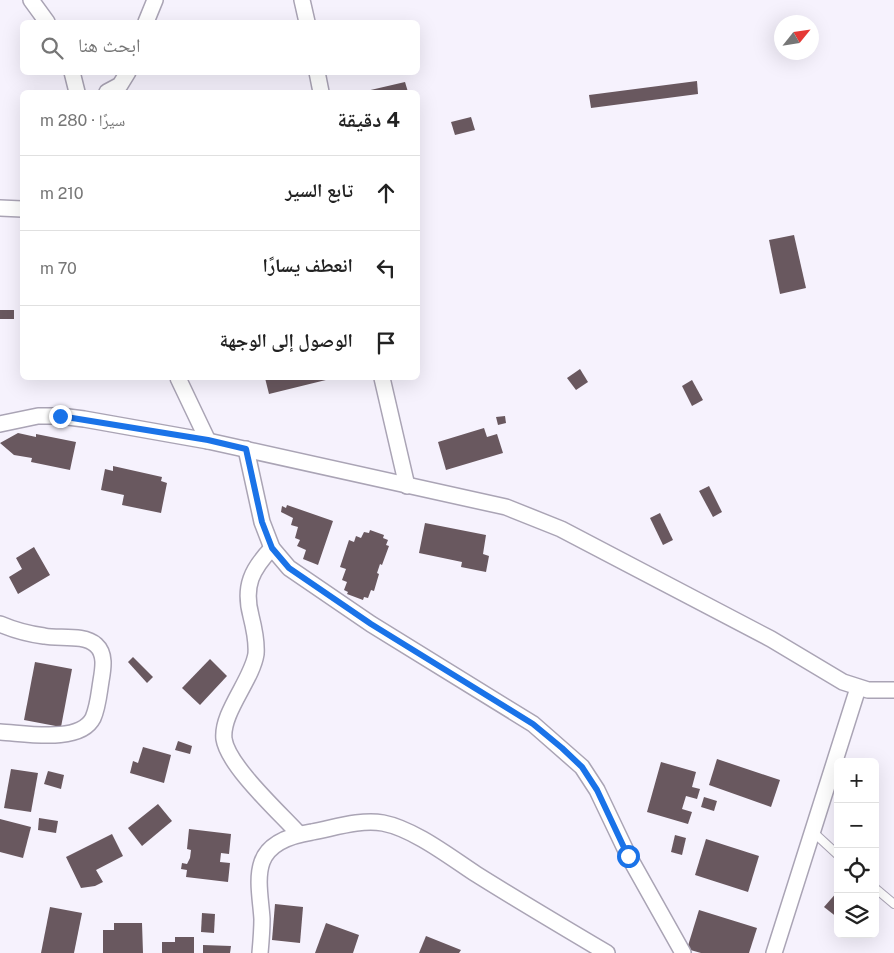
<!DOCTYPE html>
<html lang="ar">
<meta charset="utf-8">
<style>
:root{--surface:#fff;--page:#f2f2f2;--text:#222;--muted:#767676;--line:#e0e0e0}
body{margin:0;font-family:"Public Sans","Noto Naskh Arabic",sans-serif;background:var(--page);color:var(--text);direction:rtl}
.controls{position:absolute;right:15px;bottom:15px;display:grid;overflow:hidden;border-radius:8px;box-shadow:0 5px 20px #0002}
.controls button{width:45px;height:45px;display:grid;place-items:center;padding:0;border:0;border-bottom:1px solid var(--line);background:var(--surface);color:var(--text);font:25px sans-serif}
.compass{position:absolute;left:774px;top:15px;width:45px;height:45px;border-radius:50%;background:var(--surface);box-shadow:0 5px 20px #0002;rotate:60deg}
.stop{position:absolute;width:15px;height:15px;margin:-11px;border:4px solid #1a73e8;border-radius:50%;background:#fff}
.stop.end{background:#1a73e8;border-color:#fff;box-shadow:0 1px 5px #0008}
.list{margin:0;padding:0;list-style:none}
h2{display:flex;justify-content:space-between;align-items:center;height:65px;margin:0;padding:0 20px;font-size:21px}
h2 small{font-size:16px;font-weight:400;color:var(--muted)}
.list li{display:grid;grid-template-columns:32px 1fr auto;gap:15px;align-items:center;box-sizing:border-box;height:75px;padding:0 20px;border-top:1px solid var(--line)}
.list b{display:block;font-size:19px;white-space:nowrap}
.list em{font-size:16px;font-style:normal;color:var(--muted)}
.icon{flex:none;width:28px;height:28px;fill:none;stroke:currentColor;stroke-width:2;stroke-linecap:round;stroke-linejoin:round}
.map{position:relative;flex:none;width:894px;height:953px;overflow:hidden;direction:ltr}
.search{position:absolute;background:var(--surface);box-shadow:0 5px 20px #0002;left:20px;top:20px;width:400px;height:55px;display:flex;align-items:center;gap:12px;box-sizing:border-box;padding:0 18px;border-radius:8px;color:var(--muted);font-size:19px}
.panel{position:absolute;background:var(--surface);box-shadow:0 5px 20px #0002;left:20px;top:90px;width:400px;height:290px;border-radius:8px;direction:rtl}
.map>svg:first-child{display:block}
.building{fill:#69585f}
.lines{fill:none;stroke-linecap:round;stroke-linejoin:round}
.lane-casing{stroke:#aaa4b5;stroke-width:10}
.street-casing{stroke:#aaa4b5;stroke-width:18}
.lane{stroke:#fff;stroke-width:8}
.street{stroke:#fff;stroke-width:15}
.route{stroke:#1a73e8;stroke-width:6}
</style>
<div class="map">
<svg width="894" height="953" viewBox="0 0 894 953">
<rect width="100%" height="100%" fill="#f6f2fd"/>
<!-- building -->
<g class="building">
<polygon points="697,81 698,94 591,108 589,95"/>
<polygon points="405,82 408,92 362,92"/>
<polygon points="471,117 475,130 455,135 451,122"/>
<polygon points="794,235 806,288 780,294 769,240"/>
<rect x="0" y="310" width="14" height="9"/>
<polygon points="580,369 588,382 576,390 567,378"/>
<polygon points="265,378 334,378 269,394"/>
<polygon points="692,380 703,400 692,406 682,386"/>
<polygon points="505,416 506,423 498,425 496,417"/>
<polygon points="484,428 487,437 497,434 503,453 446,470 438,442"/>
<polygon points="18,433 36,437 36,434 76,442 70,470 31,462 32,458 14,455 0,443"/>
<polygon points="113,466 162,477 161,481 167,483 161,513 122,505 124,495 101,490 105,469 113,471"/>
<polygon points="709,486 722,512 713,517 699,491"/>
<polygon points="287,505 333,521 318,565 303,559 306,550 297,546 300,540 295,538 298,527 291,525 293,518 281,512 282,506 286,508"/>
<polygon points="660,513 673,540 663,545 650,518"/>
<polygon points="425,523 486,535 483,554 489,556 486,572 461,567 462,562 419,553"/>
<polygon points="370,530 384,535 383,538 388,540 386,545 389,546 382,565 380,564 377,573 379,574 374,591 371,590 368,598 364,597 363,600 347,594 348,592 344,590 347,582 342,580 346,569 340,567 349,540 354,542 356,536 361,538 364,532 369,533"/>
<polygon points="34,547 50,575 18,594 9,577 22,569 16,558"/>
<polygon points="133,657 153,677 147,683 128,662"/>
<polygon points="210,659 227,676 200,705 182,688"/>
<polygon points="35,662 72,669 61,727 24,720"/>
<polygon points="178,741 192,746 190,754 175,750"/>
<polygon points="143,747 171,755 164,783 130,773 133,761 138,763"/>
<polygon points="717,759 780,780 771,807 709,785"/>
<polygon points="661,762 696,772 692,787 700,789 697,799 686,796 682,809 692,812 688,824 647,812"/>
<polygon points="11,769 38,773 31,812 4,808"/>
<polygon points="48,771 64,775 61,789 44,784"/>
<polygon points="704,797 717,801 714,811 701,807"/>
<polygon points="158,804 172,821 142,846 128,828"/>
<polygon points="39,818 58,821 56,833 38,830"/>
<polygon points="0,819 31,827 23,858 0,852"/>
<polygon points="189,829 231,834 229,854 221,853 220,862 230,863 228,882 186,877 187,870 181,869 182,863 187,864 190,858 191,850 187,849"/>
<polygon points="112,834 123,856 96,870 103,882 95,886 81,888 66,857"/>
<polygon points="675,835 686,838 682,855 671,852"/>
<polygon points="706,839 759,856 748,892 695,875"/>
<polygon points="838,891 838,918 824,907"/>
<polygon points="275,904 303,907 300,943 272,940"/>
<polygon points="50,907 82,913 74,953 41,953"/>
<polygon points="699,910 757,928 749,953 701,953 687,949"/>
<polygon points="202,913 215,914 214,933 201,932"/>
<polygon points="114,923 142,923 143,953 103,953 103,930 114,930"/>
<polygon points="326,923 359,935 353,953 315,953"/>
<polygon points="426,936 461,950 459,953 419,953"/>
<polygon points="175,937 194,937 194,953 162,953 162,942 175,942"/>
<polygon points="203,945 231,946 230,953 203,953"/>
</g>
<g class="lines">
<defs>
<g id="lane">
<polyline points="812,831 838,855"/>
<polyline points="875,888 894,904"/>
</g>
<g id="street">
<polyline points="31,0 47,22"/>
<polyline points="302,0 307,22"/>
<polyline points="146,22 155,0"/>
<polyline points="72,72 77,92"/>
<polyline points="317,72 321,92"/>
<polyline points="107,92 120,85 128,72"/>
<polyline points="0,208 22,209"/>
<polyline points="178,378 208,441"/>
<polyline points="382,378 407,486"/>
<polyline points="0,424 38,416 60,416 84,419 208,441 506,507 561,529 771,639 843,682 868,690 894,690"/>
<polyline points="246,449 262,522 272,548 289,568 371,624 533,724 582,767 597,790 628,855 683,953"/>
<path d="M272,548C252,569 243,586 251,616C254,628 257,641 256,654C252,680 221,713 224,739C228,766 280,813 299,834"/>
<path d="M0,624C14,630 29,634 44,636C59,639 84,634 96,645C106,654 103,669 101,681C99,693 98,707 93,718C80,744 24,733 0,732"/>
<path d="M260,953C261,942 262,930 262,919C261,901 256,879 262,862C269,842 293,835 312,832C334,828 360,819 383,823C414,829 450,857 476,874C519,901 563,927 607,953"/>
<polyline points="774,953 858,688"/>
</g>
</defs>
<!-- lane casing -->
<use href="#lane" class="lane-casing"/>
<!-- street casing -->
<use href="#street" class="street-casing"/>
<!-- lane -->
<use href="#lane" class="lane"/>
<!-- street -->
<use href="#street" class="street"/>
</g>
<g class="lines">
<!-- route -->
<polyline class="route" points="60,416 208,440 246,449 262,522 272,548 289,568 371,624 533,724 562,748 582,767 597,790 628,856"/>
</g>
</svg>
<div class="controls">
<button>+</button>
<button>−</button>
<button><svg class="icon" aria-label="locate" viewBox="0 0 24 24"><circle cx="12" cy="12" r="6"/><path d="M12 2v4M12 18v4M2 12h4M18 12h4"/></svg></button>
<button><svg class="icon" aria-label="layers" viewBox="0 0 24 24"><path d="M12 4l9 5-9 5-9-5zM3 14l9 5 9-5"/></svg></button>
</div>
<svg class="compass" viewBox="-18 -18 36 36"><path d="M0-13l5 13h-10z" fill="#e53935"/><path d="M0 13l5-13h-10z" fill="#767676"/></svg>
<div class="stop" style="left:628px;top:856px"></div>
<div class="stop end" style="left:60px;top:416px"></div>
<div class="search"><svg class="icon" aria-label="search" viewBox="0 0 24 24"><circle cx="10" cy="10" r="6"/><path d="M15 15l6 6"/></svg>ابحث هنا</div>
<section class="panel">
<h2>4 دقيقة<small>سيرًا · 280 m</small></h2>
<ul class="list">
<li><svg class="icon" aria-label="ahead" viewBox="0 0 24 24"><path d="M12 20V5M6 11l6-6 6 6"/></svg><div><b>تابع السير</b></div><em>210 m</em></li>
<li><svg class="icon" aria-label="left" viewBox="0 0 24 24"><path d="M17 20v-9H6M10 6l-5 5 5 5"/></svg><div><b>انعطف يسارًا</b></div><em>70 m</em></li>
<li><svg class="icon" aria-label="arrive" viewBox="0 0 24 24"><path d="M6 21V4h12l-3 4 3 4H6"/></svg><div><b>الوصول إلى الوجهة</b></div></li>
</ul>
</section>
</div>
